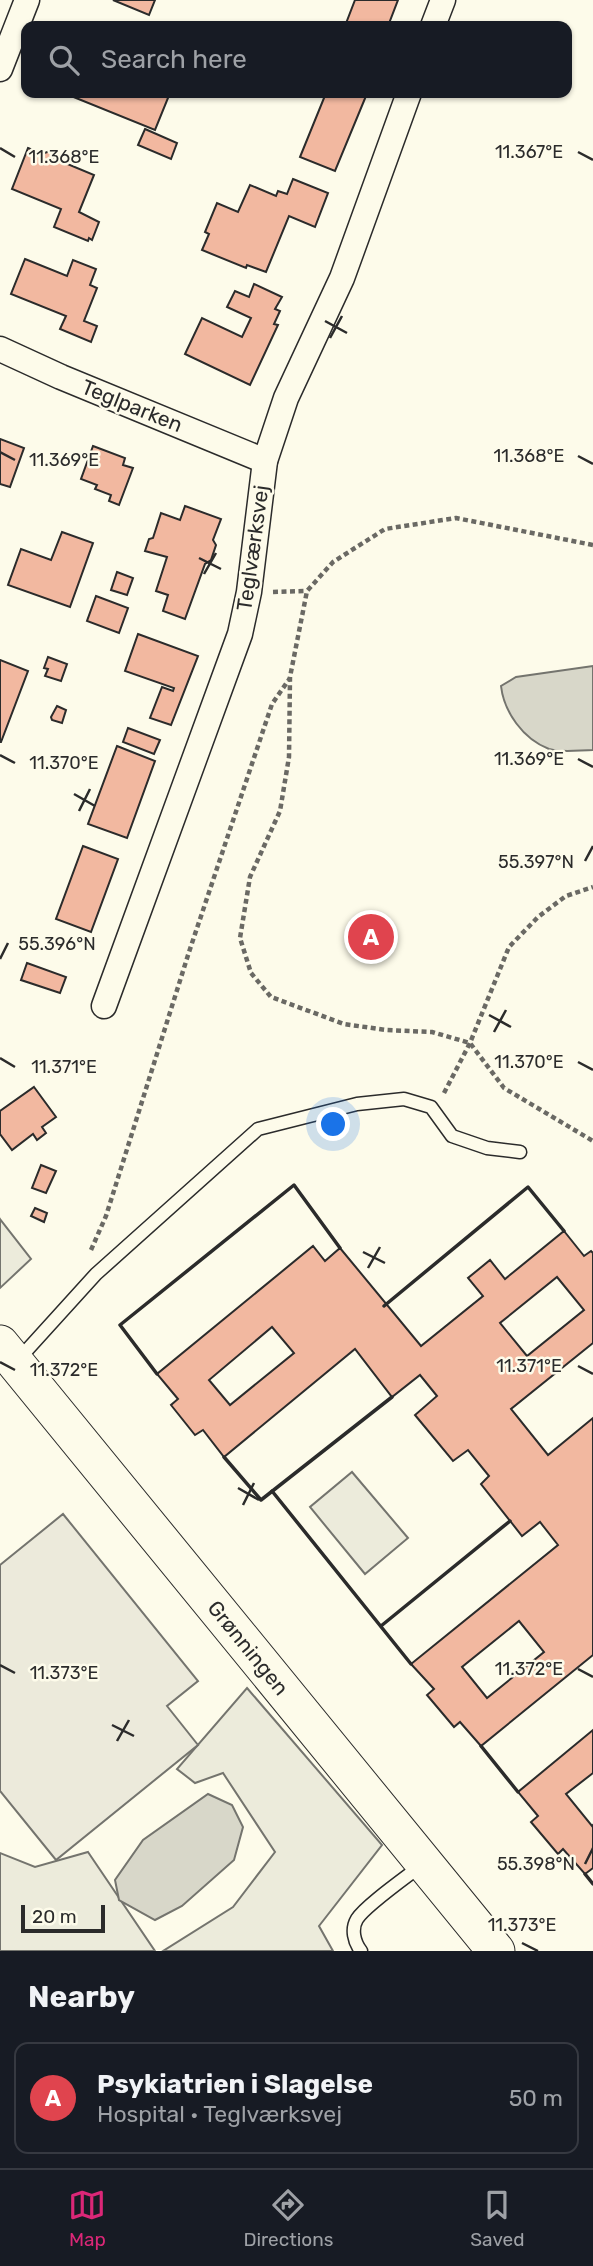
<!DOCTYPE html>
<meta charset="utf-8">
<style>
:root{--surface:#171b24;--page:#242831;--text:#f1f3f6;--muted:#9ea1a6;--line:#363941;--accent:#db2777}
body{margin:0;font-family:Rubik,sans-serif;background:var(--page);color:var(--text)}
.scale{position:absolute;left:21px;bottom:18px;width:84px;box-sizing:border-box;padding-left:7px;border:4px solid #2b2b2b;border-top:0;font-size:19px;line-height:24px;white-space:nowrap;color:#2b2b2b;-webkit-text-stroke:5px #fdfbea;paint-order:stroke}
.you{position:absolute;left:334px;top:1125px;width:24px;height:24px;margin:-18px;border:5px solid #fff;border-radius:50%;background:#1a73e8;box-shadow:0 0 0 10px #1a73e833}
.badge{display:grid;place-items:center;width:46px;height:46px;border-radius:50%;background:var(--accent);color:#fff;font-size:23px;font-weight:700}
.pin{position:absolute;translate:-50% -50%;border:4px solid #fff;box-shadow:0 2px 7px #0006}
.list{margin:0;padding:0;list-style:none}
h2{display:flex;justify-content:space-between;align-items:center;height:91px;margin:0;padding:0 28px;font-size:30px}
h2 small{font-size:23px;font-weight:400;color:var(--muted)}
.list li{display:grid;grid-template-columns:46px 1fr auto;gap:21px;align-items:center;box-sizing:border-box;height:112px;margin:0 14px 14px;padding:0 14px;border:2px solid var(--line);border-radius:14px}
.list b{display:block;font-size:26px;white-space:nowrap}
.list p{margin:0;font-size:23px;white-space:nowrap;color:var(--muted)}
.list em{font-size:23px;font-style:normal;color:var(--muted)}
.icon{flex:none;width:38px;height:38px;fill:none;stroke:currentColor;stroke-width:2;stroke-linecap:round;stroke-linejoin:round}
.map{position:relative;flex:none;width:593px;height:1951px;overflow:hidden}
.search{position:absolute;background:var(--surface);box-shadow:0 2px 5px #0004;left:21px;right:21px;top:21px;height:77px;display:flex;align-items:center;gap:18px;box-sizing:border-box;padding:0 24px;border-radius:14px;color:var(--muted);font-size:26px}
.sheet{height:217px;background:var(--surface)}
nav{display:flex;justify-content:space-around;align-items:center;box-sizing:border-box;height:98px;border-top:2px solid var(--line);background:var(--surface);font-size:19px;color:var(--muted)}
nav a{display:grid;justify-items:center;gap:4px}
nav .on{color:var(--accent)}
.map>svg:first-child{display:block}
.green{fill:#ecebdb;stroke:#74746e;stroke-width:2}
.parking{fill:#eceadb;stroke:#74746e;stroke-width:2}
.water{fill:#d8d7c9;stroke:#74746e;stroke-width:2}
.building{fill:#f2b8a0;stroke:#2b2b2b;stroke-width:2;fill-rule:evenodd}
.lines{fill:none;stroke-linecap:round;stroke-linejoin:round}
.service-casing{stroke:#2b2b2b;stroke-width:15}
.minor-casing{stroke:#2b2b2b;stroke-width:27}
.secondary-casing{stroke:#2b2b2b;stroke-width:39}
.path{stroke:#6a6964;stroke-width:4.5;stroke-dasharray:5 3.5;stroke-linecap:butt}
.service{stroke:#fdfbea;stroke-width:12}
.minor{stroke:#fdfbea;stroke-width:24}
.secondary{stroke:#fdfbea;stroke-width:37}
.wall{stroke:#2b2b2b;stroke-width:3.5}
.ticks{fill:none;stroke:#2b2b2b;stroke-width:2.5}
.labels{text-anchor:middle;stroke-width:5;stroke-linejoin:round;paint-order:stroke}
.street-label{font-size:21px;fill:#2b2b2b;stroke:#fdfbea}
.ticks-label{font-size:18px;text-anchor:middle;fill:#2b2b2b;stroke:#fdfbea;stroke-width:5;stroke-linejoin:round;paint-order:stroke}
</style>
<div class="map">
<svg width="593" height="1951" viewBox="0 0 593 1951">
<rect width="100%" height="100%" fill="#fdfbea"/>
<!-- green -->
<g class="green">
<polygon points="0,1219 31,1259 0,1288"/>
<polygon points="352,1472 408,1538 365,1574 310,1507"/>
<polygon points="247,1688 382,1845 319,1926 333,1951 163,1951 233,1907 275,1852 223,1773 195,1783 177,1769"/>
<polygon points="88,1852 155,1951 0,1951 0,1853 35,1867"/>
</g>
<!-- parking -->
<polygon class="parking" points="63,1514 198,1681 167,1706 198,1745 56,1860 0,1791 0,1565"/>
<!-- water -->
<g class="water">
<path d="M593,666V750C580,750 561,753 549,749C523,739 504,712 501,686L516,677Z"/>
<polygon points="208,1794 232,1805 243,1827 234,1860 182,1906 155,1920 119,1900 115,1880 143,1840"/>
</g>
<!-- building -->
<g class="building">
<polygon points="113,0 155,0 149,15"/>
<polygon points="355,0 398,0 388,26 345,26"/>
<polygon points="73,93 170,93 155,130 71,96"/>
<polygon points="326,93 358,93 366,96 335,171 300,157"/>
<polygon points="145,129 177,143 171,159 138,145"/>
<polygon points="28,148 42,154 50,151 53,158 94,175 79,212 99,222 92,240 89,238 88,241 54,227 61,209 12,189"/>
<polygon points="293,179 328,193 315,227 289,216 266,272 247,265 246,268 202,250 209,234 205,232 217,203 238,212 250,185 276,196 278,191 287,194"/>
<polygon points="25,259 67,276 73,260 96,269 90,285 97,288 84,321 97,326 91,342 60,329 66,316 11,294"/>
<polygon points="254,284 282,297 275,309 280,311 274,324 278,325 250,385 185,354 202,318 242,337 251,318 227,307 235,291 249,297"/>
<polygon points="0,439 24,448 10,487 0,484"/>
<polygon points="93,446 125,458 123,465 133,468 119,505 109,501 111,495 95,489 97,485 81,479"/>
<polygon points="185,506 221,519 213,540 216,545 211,560 205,564 185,619 163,611 168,595 156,591 167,557 145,551 149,539 153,538 161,513 180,520"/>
<polygon points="62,532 93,543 70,607 8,585 21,549 51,560"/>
<polygon points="117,572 133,578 127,595 111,590"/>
<polygon points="96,596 128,608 119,633 87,621"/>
<polygon points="138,634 198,656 171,725 150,718 162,687 173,691 174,688 125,671"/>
<polygon points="48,657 67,664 61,681 45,676 48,669 44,668"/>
<polygon points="0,660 28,671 1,742 0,742"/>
<polygon points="57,706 66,710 62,723 52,720 51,717"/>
<polygon points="128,728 160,740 154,754 123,742"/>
<polygon points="117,746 155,761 127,838 88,824"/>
<polygon points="83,846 118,859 91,932 56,919"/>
<polygon points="27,963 66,977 60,993 21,980"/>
<polygon points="34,1087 56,1117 42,1127 46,1133 37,1140 33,1134 12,1150 0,1134 0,1111"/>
<polygon points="41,1165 56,1171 46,1193 32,1188"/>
<polygon points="35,1208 47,1213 44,1222 31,1216"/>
<path d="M564,1231L584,1256L591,1251L593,1253V1343L511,1409L548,1455L593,1418V1655L481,1746L460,1722L454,1727L427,1695L434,1689L411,1664L558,1545L540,1522L522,1536L481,1484L489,1476L468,1450L453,1461L415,1415L437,1396L420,1375L392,1397L355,1349L224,1457L203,1430L195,1435L171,1405L178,1399L157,1374L313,1246L325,1261L340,1248L421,1346L483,1296L468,1278L490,1260L505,1279ZM557,1277L584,1310L527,1356L500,1323ZM272,1327L294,1353L230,1405L209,1380ZM519,1621L544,1652L487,1698L462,1667Z"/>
<polygon points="593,1730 593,1773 566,1794 592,1826 593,1825 593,1868 585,1874 563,1849 558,1854 531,1822 538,1816 518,1792"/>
</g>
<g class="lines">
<defs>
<g id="service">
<polyline points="18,1360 96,1274 258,1129 357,1104 404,1099 431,1107 452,1136 487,1148 520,1152"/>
<path d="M361,1951C354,1942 351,1929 357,1919C366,1905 408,1876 423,1864"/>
</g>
<g id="minor">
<polyline points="433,26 443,0"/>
<polyline points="0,69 27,0"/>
<polyline points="0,349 61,377 265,461"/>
<polyline points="104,1006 240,634 249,592 265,461 286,398 342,278 409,93"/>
</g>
<polyline id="secondary" points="0,1344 496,1951"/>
</defs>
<!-- service casing -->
<use href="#service" class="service-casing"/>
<!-- minor casing -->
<use href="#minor" class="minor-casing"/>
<!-- secondary casing -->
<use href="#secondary" class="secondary-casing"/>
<!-- path -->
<g class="path">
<polyline points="593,545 456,518 385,529 333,562 307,591 290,677 289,757 280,811 250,877 240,938 251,973 271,997 344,1024 386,1030 432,1032 470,1043 504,1088 593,1141"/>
<polyline points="273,592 307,591"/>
<polyline points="444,1093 470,1043 509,947 538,917 566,896 593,887"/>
<polyline points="91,1250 106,1216 189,952 272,704 290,678"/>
</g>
<!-- service -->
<use href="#service" class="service"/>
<!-- minor -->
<use href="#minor" class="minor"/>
<!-- secondary -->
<use href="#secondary" class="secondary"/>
<!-- wall -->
<g class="wall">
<polyline points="384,1306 528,1187 564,1231"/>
<polyline points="157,1374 120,1325 294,1185 340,1248"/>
<polyline points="224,1457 261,1500 392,1397"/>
<polyline points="272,1491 411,1664"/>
<polyline points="381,1626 510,1521"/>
<polyline points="481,1746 518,1792"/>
<polyline points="585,1874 593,1884"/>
</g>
</g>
<!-- ticks -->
<path class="ticks" d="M0,148L15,157M578,152L593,160M325,321L347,333M330,338L342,316M0,452L15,460M578,456L593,464M199,558L221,569M204,574L216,553M0,755L15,763M578,759L593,767M74,794L95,806M79,811L90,789M585,861L593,846M0,959L8,943M489,1015L511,1027M494,1032L506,1010M0,1058L15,1067M578,1062L593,1070M363,1252L385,1263M368,1268L380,1247M0,1362L15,1370M578,1366L593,1374M238,1488L259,1500M243,1505L254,1483M0,1665L15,1673M578,1669L593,1677M112,1725L134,1736M117,1741L129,1720M585,1864L593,1848M522,1943L538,1951"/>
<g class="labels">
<!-- street labels -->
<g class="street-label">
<text transform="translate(132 406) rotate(22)" y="7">Teglparken</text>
<text transform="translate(253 548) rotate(-82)" y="7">Teglværksvej</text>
<text transform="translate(248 1648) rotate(51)" y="7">Grønningen</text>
</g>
</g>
<g class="ticks-label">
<text x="529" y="158">11.367°E</text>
<text x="64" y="163">11.368°E</text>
<text x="529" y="462">11.368°E</text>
<text x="64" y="466">11.369°E</text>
<text x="529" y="765">11.369°E</text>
<text x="64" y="769">11.370°E</text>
<text x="536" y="868">55.397°N</text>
<text x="57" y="950">55.396°N</text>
<text x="529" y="1068">11.370°E</text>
<text x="64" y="1073">11.371°E</text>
<text x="529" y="1372">11.371°E</text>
<text x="64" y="1376">11.372°E</text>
<text x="529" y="1675">11.372°E</text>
<text x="64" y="1679">11.373°E</text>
<text x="536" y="1870">55.398°N</text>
<text x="522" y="1931">11.373°E</text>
</g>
</svg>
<div class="scale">20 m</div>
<div class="you"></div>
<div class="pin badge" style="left:371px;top:937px;background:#e0444e">A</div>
<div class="search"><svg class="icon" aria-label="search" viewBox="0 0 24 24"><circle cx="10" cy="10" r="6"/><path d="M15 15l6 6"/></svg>Search here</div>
</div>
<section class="sheet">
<h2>Nearby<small></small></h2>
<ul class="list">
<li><span class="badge" style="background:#e0444e">A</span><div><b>Psykiatrien i Slagelse</b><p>Hospital · Teglværksvej</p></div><em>50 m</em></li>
</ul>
</section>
<nav>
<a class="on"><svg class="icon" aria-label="map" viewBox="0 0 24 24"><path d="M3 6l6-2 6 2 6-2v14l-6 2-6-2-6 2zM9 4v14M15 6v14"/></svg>Map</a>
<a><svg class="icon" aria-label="directions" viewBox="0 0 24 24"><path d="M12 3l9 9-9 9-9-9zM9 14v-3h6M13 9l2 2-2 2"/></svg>Directions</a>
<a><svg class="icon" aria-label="saved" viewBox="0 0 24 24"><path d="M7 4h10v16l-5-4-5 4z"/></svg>Saved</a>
</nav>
